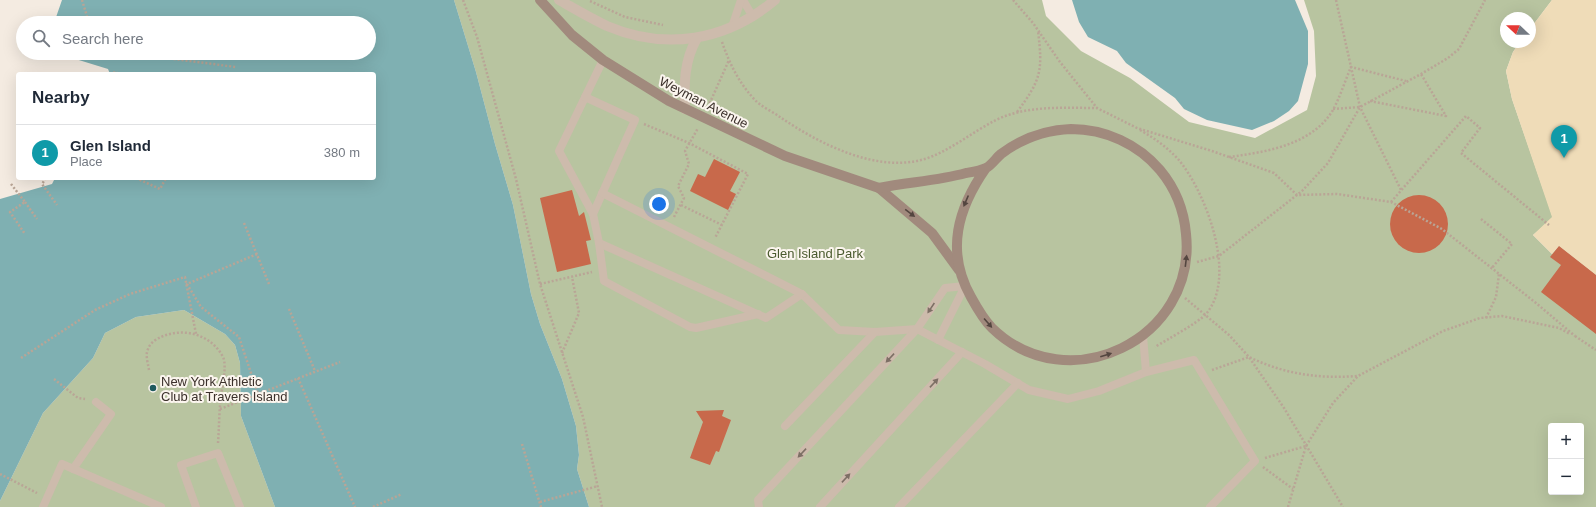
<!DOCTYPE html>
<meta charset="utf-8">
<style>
:root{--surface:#fff;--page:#f6f6f7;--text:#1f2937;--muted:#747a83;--line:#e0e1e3;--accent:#111827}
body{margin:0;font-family:Arial,sans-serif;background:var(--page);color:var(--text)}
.controls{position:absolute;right:12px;bottom:12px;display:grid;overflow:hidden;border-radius:4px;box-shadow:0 4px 16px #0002}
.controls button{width:36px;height:36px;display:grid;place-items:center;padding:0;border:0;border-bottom:1px solid var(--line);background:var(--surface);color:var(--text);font:20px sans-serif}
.compass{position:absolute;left:1500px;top:12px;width:36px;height:36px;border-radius:50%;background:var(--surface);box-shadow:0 4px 16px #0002;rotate:292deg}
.you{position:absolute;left:659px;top:204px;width:14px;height:14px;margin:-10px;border:3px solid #fff;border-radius:50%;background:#1a73e8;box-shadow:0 0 0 6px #1a73e833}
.badge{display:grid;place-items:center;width:26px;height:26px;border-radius:50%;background:var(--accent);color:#fff;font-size:13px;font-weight:700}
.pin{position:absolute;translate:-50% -33px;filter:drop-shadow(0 1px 2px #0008)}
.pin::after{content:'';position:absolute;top:21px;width:14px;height:12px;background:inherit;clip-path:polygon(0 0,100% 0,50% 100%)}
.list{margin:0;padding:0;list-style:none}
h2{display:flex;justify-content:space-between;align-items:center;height:52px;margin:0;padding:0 16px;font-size:17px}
h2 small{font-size:13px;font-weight:400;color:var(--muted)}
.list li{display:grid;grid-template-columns:26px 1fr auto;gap:12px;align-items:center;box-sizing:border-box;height:56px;padding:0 16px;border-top:1px solid var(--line)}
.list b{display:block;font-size:15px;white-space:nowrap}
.list p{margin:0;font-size:13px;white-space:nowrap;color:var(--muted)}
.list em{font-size:13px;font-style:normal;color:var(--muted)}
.icon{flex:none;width:22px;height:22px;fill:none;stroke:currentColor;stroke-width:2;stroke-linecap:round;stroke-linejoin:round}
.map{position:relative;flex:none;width:1596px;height:507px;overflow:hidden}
.search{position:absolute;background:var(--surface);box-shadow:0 4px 16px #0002;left:16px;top:16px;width:360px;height:44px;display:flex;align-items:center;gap:10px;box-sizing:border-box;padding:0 14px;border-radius:22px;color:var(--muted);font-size:15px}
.panel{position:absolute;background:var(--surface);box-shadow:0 4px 16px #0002;left:16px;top:72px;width:360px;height:108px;border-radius:4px}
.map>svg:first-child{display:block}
.green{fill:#b8c4a0;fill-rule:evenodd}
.sand{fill:#efdcb8}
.water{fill:#7fb0b2}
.building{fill:#c8694b}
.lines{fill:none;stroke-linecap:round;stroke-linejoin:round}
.path{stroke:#b9a596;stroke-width:2.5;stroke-dasharray:2 2;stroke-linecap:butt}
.lane{stroke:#cdbbac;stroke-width:8}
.street{stroke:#cdbbac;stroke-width:10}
.secondary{stroke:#a18a7d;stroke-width:10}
.oneway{fill:#544640}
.oneway2{fill:#7d6f65}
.poi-dot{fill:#1f5a5e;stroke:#fbf5ee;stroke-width:1.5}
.labels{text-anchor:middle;stroke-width:4;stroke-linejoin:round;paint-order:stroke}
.street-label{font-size:13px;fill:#3b302b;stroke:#fbf5ee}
.park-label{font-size:13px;fill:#4a5a2e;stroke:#fbf5ee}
.poi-label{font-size:13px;fill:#3b302b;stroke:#fbf5ee;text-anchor:start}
</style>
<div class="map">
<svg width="1596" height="507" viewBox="0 0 1596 507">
<rect width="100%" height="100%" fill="#f4ebe1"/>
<!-- green -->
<g class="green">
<path d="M454,0H1042L1046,16L1081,51L1130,78L1189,122L1255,138L1307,110L1316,76L1314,31L1304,0H1552L1530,29V18H1506V42H1520L1513,52L1506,71L1512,99L1553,218L1533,235L1552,254L1559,246L1596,275V507H589L577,469L579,455L576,426L562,379L540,324L531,294L513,205L495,144L476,72ZM1551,426H1581V492H1551Z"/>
<polygon points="184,310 225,334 235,345 240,363 241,416 275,507 0,507 0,501 43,413 93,358 105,333 136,317"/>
</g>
<!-- sand -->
<polygon class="sand" points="1552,0 1596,0 1596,275 1559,246 1552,254 1533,235 1552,217 1512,99 1506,71 1513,52 1520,42 1530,42 1530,29"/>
<!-- water -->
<g class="water">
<polygon points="62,0 454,0 476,72 495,144 513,205 531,294 540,324 562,379 576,426 579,455 577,469 589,507 275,507 241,416 240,363 235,345 225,334 184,310 136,317 105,333 93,358 43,413 0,501 0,199 52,184 55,178 374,178 374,74 110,74 108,69 56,53 369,53 369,23 54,23"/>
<polygon points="1072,0 1295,0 1308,31 1308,64 1298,101 1289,111 1274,121 1252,130 1207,120 1184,109 1175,98 1126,63 1117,51 1088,37 1079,22"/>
</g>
<!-- building -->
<g class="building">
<polygon points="714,159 740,172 730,191 736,194 728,210 690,191 698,174 705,177"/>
<polygon points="572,190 579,216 584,212 591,240 586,241 591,264 557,272 540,198"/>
<circle cx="1419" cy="224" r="29"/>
<polygon points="1559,246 1596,275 1596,334 1541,292 1561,265 1550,257"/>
<polygon points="724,410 722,416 731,420 719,452 716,451 710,465 690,458 703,422 696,411"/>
</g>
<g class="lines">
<!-- path -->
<g class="path">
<polyline points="82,0 89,23"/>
<polyline points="463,0 477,37 516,179 540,284 583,417 602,507"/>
<polyline points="1013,0 1033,23 1060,62 1097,108 1137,128 1212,151 1274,173 1297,195 1337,194 1391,202 1442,229 1536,303 1575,336"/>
<polyline points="1336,0 1360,107 1401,190"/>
<polyline points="590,1 625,17 663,25"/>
<path d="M722,42C730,65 740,85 757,102C764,108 773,112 780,117C818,143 874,172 921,160C946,154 972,132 996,120C1027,105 1063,108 1097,108"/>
<polyline points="126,53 236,67"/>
<polyline points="110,74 112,72 116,73"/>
<polyline points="116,74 117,73 123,74"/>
<polyline points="1370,101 1446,116 1421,74"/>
<polyline points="708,107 729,60"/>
<polyline points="1333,109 1360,107 1421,74 1448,58 1459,49 1485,0"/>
<path d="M1017,112C1041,80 1043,71 1038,31"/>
<polyline points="644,124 689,143 748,174 715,238"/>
<path d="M1140,130C1154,138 1167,147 1178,159C1206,192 1238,277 1206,314C1198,323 1166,340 1155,347"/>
<path d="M1229,157C1266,152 1312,145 1333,110C1340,97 1345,81 1351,67L1406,81"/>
<polyline points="46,178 42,184 57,205"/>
<polyline points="136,178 160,189 166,178"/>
<polyline points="11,184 25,202 10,212 25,234"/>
<polyline points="25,202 37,219"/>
<polyline points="1391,202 1466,116 1480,128 1461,153 1549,225"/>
<polyline points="681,205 722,225"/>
<polyline points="674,217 684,198 678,186 689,164 685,151 698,128"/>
<polyline points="1481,219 1512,244 1491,269"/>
<polyline points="244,223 269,284"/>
<polyline points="257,254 187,284 201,307 239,337 258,394"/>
<polyline points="1197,262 1219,256 1302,191 1328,163 1360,107"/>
<polyline points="540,284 592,272"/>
<polyline points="1185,298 1229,335 1249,357 1284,408 1343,507"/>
<polyline points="289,309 315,371"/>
<polyline points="1486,318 1496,297 1499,274"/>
<polyline points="1575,336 1596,350"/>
<polyline points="562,353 579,313 572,277"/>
<polyline points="21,358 95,310 130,294 185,277 196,334"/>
<path d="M149,370C148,363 145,355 148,349C150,343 156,339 161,337C183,327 211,334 223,357C228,367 220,394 220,406C219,418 219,430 218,443"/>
<path d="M1212,370L1249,357C1284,374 1319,379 1357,376"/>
<polyline points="298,378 355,507"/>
<polyline points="54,379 78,398 85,399"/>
<polyline points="220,409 340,362"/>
<polyline points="522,444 541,507"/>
<polyline points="1265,458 1306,446"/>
<polyline points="1263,467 1293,489"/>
<polyline points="0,474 37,493"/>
<polyline points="540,502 598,486"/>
<polyline points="373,507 402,494"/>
<polyline points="1288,507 1306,446 1333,403 1358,376 1443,331 1480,318 1502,316 1559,328 1570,334"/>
</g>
<!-- lane -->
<g class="lane">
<polyline points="743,0 753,17"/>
<polyline points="732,27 741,0"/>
<polyline points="603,60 559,151 593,214 599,243 766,318 802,294 839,330 875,332 917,329 985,364 1029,390 1068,399 1099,391 1146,372 1143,336"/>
<polyline points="585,97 635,120 593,214"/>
<polyline points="602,193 802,294"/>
<polyline points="599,243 604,281 690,327 696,328 758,314"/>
<polyline points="1146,372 1194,360 1255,461 1210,507"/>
<polyline points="785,426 875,332"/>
<polyline points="73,469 111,414 96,402"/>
<polyline points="43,507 62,464 161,507"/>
<polyline points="196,507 181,465 218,453 240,507"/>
<polyline points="759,507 758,500 917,329 945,288 965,286 938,340"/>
<polyline points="820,507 962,352"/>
<polyline points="899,507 1018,383"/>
</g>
<!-- street -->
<g class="street">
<path d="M559,0C575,9 590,18 607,26C666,51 726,41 775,0"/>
<path d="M685,109C684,83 684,61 697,38"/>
</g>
<!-- secondary -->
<g class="secondary">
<polyline points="540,0 572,35 603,60 669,101 785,156 879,188 932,233 959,270"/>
<path d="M879,188C908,182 937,181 966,173C972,172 980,171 986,168C992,165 996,158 1001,154C1021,139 1046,130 1071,129C1105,129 1138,144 1160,170C1175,188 1184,210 1186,234C1197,339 1068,402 992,328C983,319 977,308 971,297C945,251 958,208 986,168"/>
</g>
</g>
<!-- one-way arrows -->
<defs><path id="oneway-solid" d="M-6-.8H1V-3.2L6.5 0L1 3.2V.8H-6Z"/></defs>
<g class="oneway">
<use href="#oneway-solid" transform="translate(966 201) rotate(113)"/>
<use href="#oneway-solid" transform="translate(910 213) rotate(37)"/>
<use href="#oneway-solid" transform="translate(1186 261) rotate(-83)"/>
<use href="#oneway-solid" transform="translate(988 323) rotate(49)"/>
<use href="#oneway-solid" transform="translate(1106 355) rotate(-17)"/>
</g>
<g class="oneway2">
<use href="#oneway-solid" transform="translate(931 308) rotate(124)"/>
<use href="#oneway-solid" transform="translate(890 358) rotate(133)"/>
<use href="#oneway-solid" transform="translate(934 383) rotate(-47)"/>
<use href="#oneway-solid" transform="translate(802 453) rotate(133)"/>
<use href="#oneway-solid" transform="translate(846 478) rotate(-47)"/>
</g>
<!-- markers -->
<circle class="poi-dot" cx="153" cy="388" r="4"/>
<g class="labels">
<!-- street labels -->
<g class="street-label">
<text transform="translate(704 102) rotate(27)" y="5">Weyman Avenue</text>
</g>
<!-- park labels -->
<g class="park-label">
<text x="815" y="258">Glen Island Park</text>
</g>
<!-- poi labels -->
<g class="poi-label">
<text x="161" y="386">New York Athletic<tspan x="161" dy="15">Club at Travers Island</tspan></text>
</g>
</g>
</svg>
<div class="controls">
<button>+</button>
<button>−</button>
</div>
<svg class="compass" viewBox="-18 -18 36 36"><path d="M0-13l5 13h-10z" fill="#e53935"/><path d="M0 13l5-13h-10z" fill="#747a83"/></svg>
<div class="you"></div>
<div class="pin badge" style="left:1564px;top:158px;background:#0f9aa8">1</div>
<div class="search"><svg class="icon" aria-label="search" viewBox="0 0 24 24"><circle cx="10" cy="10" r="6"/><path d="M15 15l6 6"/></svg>Search here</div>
<section class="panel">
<h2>Nearby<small></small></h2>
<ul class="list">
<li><span class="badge" style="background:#0f9aa8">1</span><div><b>Glen Island</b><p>Place</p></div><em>380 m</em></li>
</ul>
</section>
</div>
